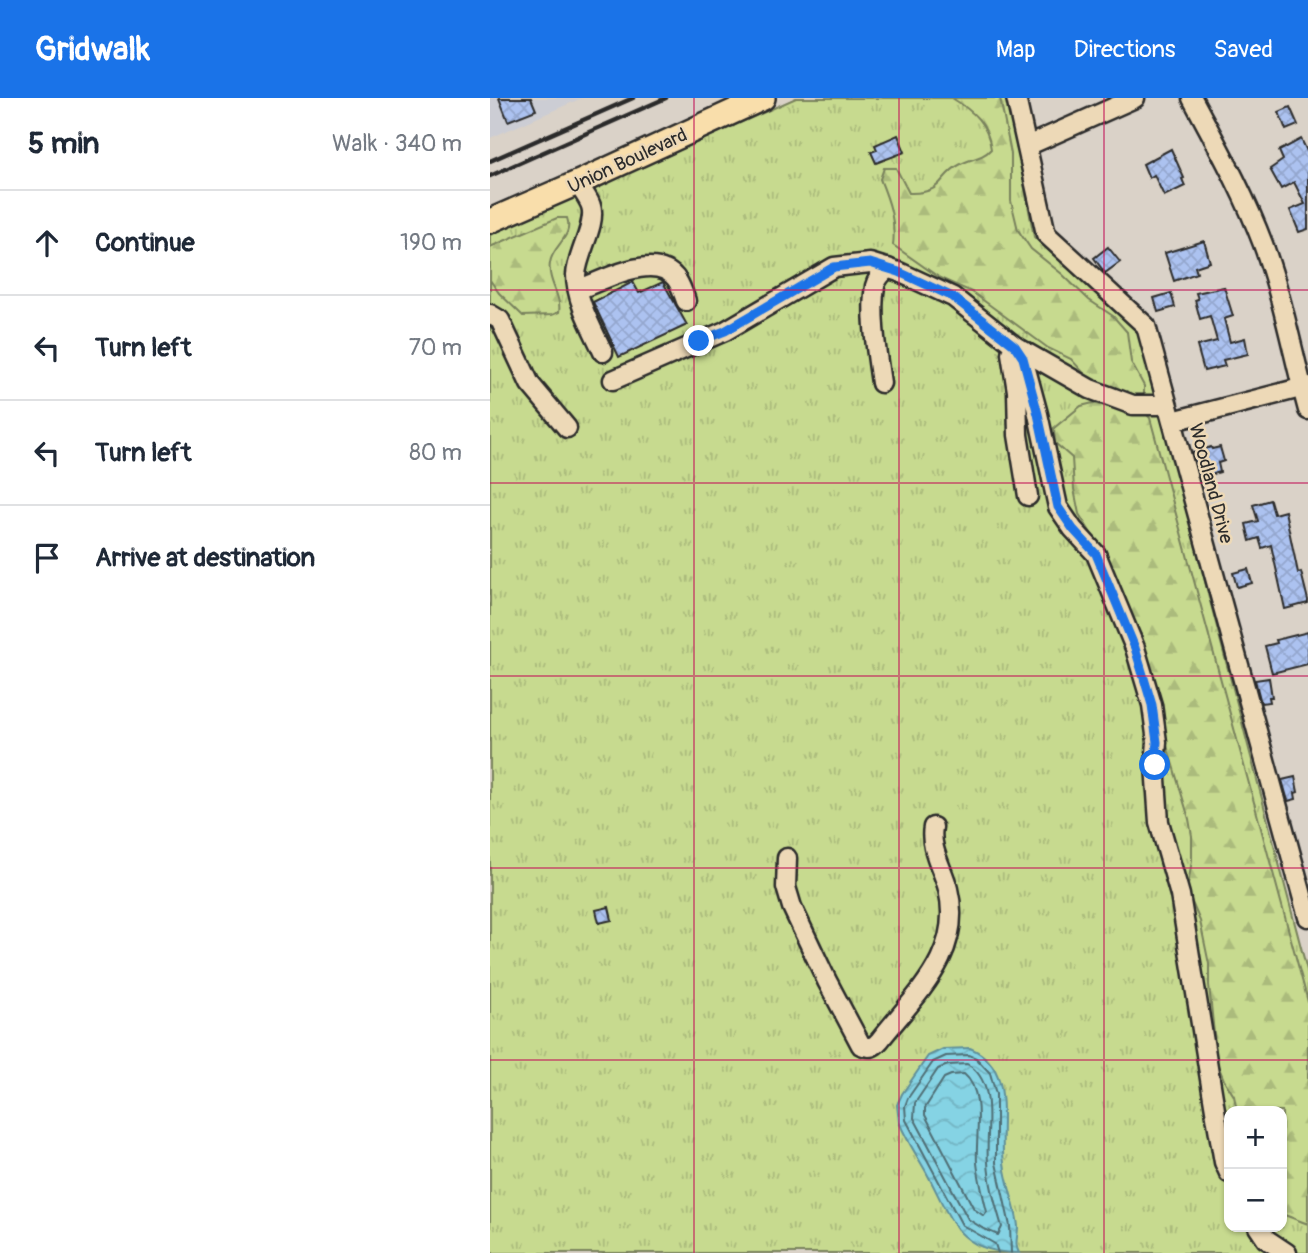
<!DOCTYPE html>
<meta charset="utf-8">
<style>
:root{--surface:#fff;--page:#f6f6f7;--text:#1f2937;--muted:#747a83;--line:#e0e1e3;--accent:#1a73e8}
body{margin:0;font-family:Pangolin,sans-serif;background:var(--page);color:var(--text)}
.controls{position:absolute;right:21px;bottom:21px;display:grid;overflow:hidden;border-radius:14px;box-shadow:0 2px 5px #0004}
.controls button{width:63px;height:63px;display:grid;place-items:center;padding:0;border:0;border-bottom:2px solid var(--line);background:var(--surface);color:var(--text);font:35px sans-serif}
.stop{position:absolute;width:21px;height:21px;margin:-16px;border:5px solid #1a73e8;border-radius:50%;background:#fff}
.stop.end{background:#1a73e8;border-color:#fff;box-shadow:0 2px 7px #0008}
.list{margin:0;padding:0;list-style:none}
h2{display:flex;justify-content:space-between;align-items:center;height:91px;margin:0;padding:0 28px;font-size:30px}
h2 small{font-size:23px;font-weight:400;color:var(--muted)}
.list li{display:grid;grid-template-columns:46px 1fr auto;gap:21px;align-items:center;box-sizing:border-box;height:105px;padding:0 28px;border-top:2px solid var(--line)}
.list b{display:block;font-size:26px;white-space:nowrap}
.list em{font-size:23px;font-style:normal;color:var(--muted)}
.icon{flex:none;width:38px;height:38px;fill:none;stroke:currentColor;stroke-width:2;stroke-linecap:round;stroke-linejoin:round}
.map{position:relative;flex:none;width:818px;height:1155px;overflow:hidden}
header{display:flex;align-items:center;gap:42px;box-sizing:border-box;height:98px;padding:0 35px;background:var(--accent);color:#fff}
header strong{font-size:33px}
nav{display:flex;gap:38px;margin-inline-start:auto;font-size:24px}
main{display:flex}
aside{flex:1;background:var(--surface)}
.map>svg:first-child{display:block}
.built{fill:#cccdd4}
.grass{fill:url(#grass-tufts);stroke:#79825d;stroke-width:2;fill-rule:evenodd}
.forest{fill:url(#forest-firs);stroke:#79825d;stroke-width:2}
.water{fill:url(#water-waves);stroke:#61909a;stroke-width:2}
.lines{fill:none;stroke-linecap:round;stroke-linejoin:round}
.shore{stroke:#4f6e75;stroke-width:2}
.building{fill:url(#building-cross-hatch);stroke:#2b2b2b;stroke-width:2}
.minor-casing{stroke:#2b2b2b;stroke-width:23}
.major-casing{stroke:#2b2b2b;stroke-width:28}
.minor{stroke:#edd9b7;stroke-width:18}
.major{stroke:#f9deab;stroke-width:23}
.rail{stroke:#2b2b2b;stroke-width:4.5}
.route{stroke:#1a73e8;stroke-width:9}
.grid{fill:none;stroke:#c2185b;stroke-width:2;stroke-opacity:0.55}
.labels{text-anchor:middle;stroke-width:5;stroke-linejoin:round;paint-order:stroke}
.street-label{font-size:19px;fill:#2b2b2b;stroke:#edd9b7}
</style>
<header>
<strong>Gridwalk</strong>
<nav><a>Map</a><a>Directions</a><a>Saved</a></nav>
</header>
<main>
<aside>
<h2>5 min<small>Walk · 340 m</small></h2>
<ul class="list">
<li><svg class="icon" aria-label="ahead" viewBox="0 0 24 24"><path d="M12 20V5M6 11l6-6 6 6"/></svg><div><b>Continue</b></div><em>190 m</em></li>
<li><svg class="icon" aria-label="left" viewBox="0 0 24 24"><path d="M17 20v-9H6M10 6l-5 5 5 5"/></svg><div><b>Turn left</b></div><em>70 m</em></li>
<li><svg class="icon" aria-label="left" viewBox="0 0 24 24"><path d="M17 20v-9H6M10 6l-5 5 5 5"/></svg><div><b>Turn left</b></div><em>80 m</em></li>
<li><svg class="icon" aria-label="arrive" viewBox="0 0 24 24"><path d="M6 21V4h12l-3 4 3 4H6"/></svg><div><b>Arrive at destination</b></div></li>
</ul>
</aside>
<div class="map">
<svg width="818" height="1155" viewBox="0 0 818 1155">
<defs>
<pattern id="grass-tufts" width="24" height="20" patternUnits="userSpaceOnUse" patternTransform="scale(1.75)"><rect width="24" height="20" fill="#c7da8f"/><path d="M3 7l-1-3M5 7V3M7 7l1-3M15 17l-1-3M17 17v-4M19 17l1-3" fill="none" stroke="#abbb7c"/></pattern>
<pattern id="forest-firs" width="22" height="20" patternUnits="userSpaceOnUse" patternTransform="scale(1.75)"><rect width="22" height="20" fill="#c7da8f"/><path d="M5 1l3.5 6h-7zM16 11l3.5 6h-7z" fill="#abbb7c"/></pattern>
<pattern id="water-waves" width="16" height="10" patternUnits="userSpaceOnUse" patternTransform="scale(1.75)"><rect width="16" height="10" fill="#85d3e4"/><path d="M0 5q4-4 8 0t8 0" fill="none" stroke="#73b5c4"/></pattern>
<pattern id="building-cross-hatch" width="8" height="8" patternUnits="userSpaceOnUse" patternTransform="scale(1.75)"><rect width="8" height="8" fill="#acc2f0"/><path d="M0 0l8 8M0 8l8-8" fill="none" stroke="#94a7ce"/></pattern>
</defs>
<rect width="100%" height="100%" fill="#dad2c8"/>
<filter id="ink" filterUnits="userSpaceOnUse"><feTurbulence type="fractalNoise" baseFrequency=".0143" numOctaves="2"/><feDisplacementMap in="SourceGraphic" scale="14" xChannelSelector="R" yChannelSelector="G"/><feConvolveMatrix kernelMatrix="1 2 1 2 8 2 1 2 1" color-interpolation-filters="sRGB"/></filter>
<g filter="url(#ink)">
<!-- built -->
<polygon class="built" points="0,0 92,0 0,40"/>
<!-- grass -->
<path class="grass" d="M306,0H518L544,139L650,236L818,876V1155H0V137ZM739,1013H792V1129H739Z"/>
<!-- forest -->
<g class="forest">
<path d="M462,0H510L521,56V103L528,132L541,151L572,176L599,202L623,218L637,234L641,264L654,288V302L602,284L581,261L558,250L482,194L450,180L403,147C406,123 399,103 390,81L394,70H406L419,95C455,96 447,78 471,66C482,60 492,61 501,51C498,26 483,13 462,0Z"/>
<path d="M67,120H77C84,140 62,147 60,165C57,183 72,198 69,214L62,217L33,218L9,195L0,182V149Z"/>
<polygon points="603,305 623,310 649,309 660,320 818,904 818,1126 792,1116 792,1013 747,1013 744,998 734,982 727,965 719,887 719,866 710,823 697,793 702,762 702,738 699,721 673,634 652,538 631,508 611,451 589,416 584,391 582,360 565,345 564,330 591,308"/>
</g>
<!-- water -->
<path class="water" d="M480,950C527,970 508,1025 514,1065C516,1085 527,1112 528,1129C528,1138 524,1146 529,1155C464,1155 461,1118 435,1072C426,1056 416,1041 409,1024L407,1007L412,996L438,958L453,951Z"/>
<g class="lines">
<!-- shore -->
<g class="shore">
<path d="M477,966C509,984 495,1033 498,1064C499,1086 506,1108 512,1129L508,1137L492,1130L478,1121L424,1020L425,1005L448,971L458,967Z"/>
<path d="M474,976C496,994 485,1039 487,1065C489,1082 493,1098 497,1114L494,1118L484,1111L435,1017V1010L454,980L461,977Z"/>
<polyline points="508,1155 505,1146 472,1127 416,1022 415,1008 418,1000 443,964 456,958 479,957 486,960 500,975 506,996 506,1065 520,1128 521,1155"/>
</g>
</g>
<!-- building -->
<g class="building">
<polygon points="9,0 41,0 46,12 18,23"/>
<polygon points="800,9 808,27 796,32 789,14"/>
<polygon points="408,37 415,54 386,65 381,54 387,52 385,47"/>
<polygon points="811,41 818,55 818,131 809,134 800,112 815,106 804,84 791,91 780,71 793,62 789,53"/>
<polygon points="681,51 694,80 692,81 695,88 674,98 664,77 659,80 653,66"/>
<polygon points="714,143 720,164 705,169 707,175 684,183 675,155"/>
<polygon points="618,149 630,164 615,175 604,160"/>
<polygon points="143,184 149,195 173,184 197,227 129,259 103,204"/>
<polygon points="734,189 743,218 734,221 740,244 755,240 758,256 733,262 735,268 714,273 707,248 727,243 720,218 710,221 705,202 708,201 706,195"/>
<polygon points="681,195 685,209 668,214 664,200"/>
<polygon points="721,349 722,351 730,349 734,363 728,365 730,374 709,380 703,355"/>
<polygon points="780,402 784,416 795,413 808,475 811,474 818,502 818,505 795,511 781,447 772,450 769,440 760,443 756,426 768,423 763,407"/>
<polygon points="758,471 762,485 747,489 743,475"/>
<polygon points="818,534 818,566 782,575 775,548 787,545 786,542"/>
<polygon points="779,580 782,599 779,599 780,604 771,605 765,582"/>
<polygon points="805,679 808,694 805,695 806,701 798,703 792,682"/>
<polygon points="119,809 122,822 109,825 106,812"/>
</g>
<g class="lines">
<defs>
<g id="minor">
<polyline points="526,0 556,136 656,228 818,819"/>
<path d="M702,0C727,47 754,95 773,146C793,200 803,257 818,312"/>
<polyline points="537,48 645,0"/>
<path d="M88,85C92,93 99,101 101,108C107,126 87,156 86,177C86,203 102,230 113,254"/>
<path d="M88,192C110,183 152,161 175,172C188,177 192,192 196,203"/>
<polyline points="0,216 10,222 40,286 77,330"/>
<polyline points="525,248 600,291 643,307 669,307"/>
<polyline points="521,255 527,293 528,337 538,398"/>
<polyline points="123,282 235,233 344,169 380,165 409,174 463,199 525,248 533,260 548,316 568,409 583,431 606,456 645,550 662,607 667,644 665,667 669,724 690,797 727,1024 734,1064 739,1075"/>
<path d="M391,285C387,257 380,216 385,188C387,180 392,175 398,170"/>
<polyline points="683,323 818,288"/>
<path d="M297,760L296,789L302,809L337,883L371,947C380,951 384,949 390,942C426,896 474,855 458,791C453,771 439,750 443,729"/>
<polyline points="768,1129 776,1141 797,1155"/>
</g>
<polyline id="major" points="0,123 92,83 273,0"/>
</defs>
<!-- minor casing -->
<use href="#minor" class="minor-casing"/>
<!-- major casing -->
<use href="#major" class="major-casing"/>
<!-- minor -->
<use href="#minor" class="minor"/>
<!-- major -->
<use href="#major" class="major"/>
<!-- rail -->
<g class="rail">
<polyline points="0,63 143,0"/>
<polyline points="0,78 176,0"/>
</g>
</g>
</g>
<g class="lines" filter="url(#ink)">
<!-- route -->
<polyline class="route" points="209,243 235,233 344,169 380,165 409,174 463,199 525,248 533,260 548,316 568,409 583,431 606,456 645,550 662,607 667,644 665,667"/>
</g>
<!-- grid -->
<path class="grid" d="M204,0V1155M409,0V1155M614,0V1155M0,192H818M0,385H818M0,578H818M0,770H818M0,962H818"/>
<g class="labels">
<!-- street labels -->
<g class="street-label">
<text transform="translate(137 62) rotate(-25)" y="7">Union Boulevard</text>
<text transform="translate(722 385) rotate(75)" y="7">Woodland Drive</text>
</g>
</g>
</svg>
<div class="controls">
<button>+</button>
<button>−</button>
</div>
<div class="stop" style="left:665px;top:667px"></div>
<div class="stop end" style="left:209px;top:243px"></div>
</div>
</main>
